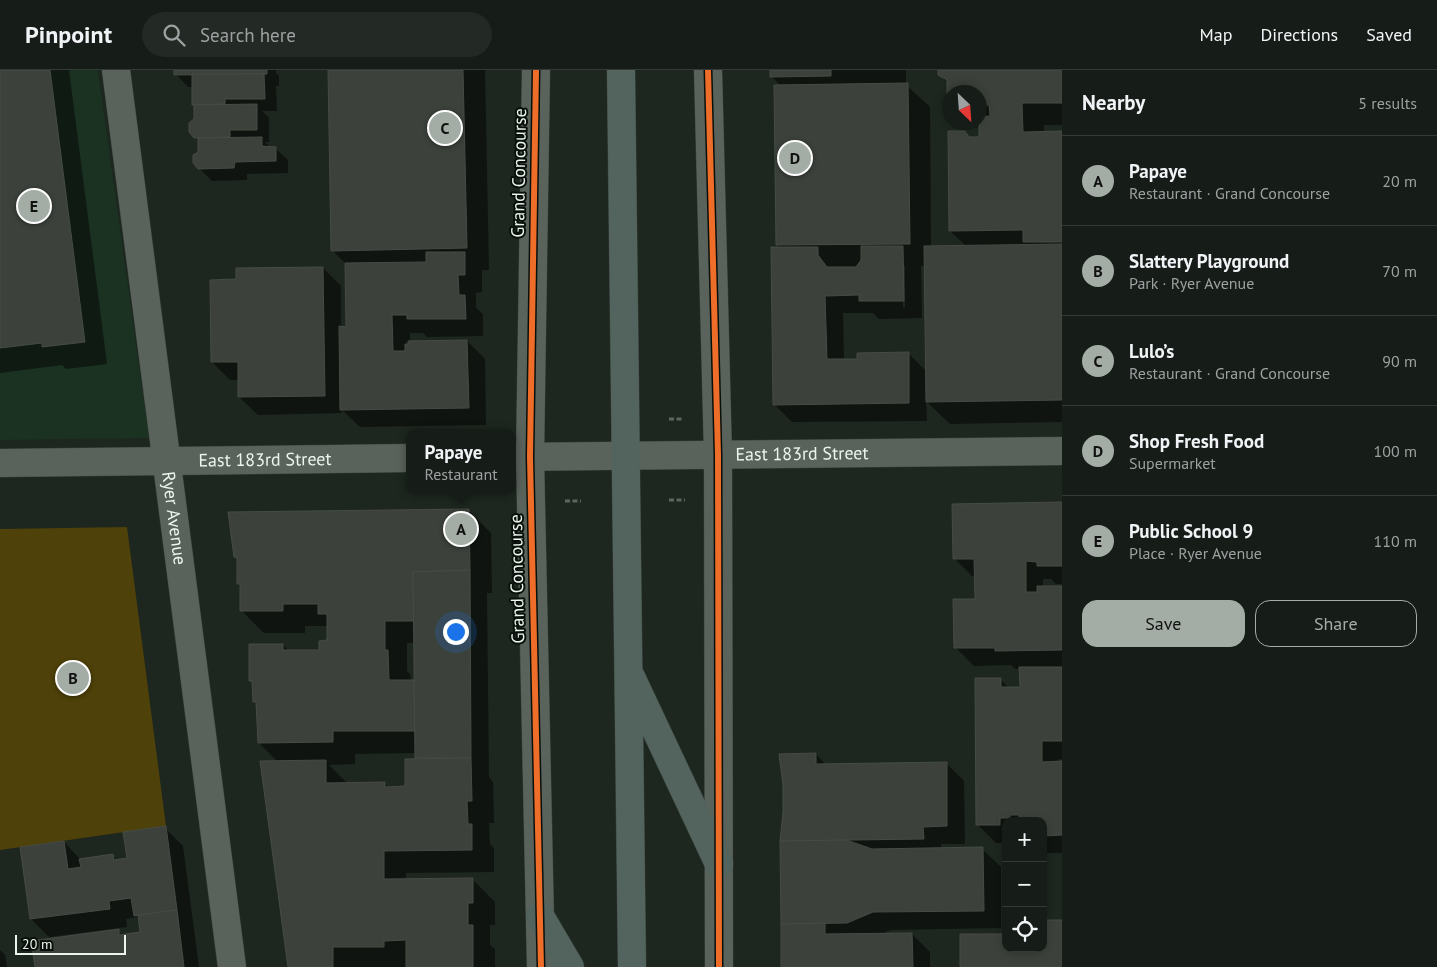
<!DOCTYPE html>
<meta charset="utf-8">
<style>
:root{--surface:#161c17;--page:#232924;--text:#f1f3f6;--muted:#9ea1a1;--line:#353a36;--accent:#a3ada5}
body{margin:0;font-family:"PT Sans",sans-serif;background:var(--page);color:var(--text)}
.controls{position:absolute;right:15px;bottom:15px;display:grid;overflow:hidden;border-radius:10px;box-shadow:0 2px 8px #0003}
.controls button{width:45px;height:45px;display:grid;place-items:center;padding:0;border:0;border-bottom:1px solid var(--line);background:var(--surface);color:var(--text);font:25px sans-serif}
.compass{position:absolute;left:942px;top:15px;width:45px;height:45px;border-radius:50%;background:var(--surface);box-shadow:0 2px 8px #0003;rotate:155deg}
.scale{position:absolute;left:15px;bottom:12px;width:111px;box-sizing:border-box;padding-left:5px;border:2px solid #ebf5ed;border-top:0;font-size:14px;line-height:18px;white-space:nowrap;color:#ebf5ed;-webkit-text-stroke:4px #09100b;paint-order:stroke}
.you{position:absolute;left:455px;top:561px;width:18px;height:18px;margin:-12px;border:4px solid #fff;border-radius:50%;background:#1a73e8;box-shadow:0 0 0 8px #1a73e833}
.badge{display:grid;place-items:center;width:32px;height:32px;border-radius:50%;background:var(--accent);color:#111;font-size:16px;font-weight:700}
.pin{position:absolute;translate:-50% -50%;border:2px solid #fff;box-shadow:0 1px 5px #0006}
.popup{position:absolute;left:406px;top:359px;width:110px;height:65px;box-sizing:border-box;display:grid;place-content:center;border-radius:10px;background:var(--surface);filter:drop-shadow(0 1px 4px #0005);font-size:16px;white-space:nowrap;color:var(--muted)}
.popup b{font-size:19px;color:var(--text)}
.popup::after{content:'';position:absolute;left:50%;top:100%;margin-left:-10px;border:10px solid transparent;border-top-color:var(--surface)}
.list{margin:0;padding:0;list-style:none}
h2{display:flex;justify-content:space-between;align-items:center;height:65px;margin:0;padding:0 20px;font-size:21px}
h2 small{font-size:16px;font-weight:400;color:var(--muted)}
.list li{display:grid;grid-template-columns:32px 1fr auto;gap:15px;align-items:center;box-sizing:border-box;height:90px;padding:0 20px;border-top:1px solid var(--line)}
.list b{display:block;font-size:19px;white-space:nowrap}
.list p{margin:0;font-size:16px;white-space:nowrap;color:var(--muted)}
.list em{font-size:16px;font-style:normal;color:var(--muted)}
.actions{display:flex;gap:10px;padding:15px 20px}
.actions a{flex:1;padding:11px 0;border:1px solid var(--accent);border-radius:15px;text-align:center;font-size:18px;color:var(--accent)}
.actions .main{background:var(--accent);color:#111}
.icon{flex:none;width:28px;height:28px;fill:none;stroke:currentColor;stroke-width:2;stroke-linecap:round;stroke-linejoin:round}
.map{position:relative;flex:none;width:1062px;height:897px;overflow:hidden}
header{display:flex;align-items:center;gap:30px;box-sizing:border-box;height:70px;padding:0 25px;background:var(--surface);border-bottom:1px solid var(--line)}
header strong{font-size:24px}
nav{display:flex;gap:28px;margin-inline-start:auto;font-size:18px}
.search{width:350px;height:45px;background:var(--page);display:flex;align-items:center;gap:12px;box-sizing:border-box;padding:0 18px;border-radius:28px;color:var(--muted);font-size:19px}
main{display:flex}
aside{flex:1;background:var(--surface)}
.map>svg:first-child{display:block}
.built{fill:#1b3122}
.green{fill:#4e4109}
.shadow{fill:#0007;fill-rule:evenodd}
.building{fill:#3c423b;stroke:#464c45}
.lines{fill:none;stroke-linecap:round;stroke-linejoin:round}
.street-casing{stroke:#38403a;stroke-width:29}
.secondary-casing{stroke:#38403a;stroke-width:29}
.primary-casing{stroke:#38403a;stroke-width:29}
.path{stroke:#5e6460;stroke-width:3;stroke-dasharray:5 2.5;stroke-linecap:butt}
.street{stroke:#5a625c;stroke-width:28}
.secondary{stroke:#5a625c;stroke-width:28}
.primary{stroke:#53635d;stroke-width:28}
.cycleway-casing{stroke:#09100b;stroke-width:9}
.cycleway{stroke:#ee6e29;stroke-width:6}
.labels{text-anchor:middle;stroke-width:4;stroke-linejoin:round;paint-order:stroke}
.street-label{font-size:18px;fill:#ebf5ed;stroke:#09100b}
</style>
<header>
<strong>Pinpoint</strong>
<div class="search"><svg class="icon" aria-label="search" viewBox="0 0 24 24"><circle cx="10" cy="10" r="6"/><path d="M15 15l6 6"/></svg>Search here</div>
<nav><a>Map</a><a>Directions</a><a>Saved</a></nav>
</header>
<main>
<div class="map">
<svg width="1062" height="897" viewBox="0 0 1062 897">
<rect width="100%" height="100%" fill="#1d261f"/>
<!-- built -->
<polygon class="built" points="0,0 98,0 149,368 0,370"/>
<!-- green -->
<polygon class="green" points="127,457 166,756 0,780 0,459"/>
<!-- shadow -->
<g class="shadow">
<polygon points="0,0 69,0 107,294 66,299 62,295 0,303"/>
<polygon points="176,0 276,0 276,3 279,6 279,16 276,16 277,41 262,41 269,48 269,72 265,72 271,78 275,78 288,90 288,103 247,104 247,110 212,111 199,98 199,70 191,62 195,50 194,17 188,17 176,4"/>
<polygon points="329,0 485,0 489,200 482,200 482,222 476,223 476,238 483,244 483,266 427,267 423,263 410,263 410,272 467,271 485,289 486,355 360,357 342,340 342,343 258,345 239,327 239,310 230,310 212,292 238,211 323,198 341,216 341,258 347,258 346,194 332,180"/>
<path d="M771,0H906V15L930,37L931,177L966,176L950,161L970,68H980V57L971,58L966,52H979V22H949V36L948,13L939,4V0H1062V55H1044V62H1062V352L950,354L926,331L927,351L792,352L774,334L781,179L777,175L781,16L771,6ZM902,196H905V237H903ZM921,196H925L927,302L908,283L844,290L843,243H873L879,249L922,248Z"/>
<polygon points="1062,434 1062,514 1056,514 1051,509 1043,509 1043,517 1062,517 1062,689 1059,689 1059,693 1062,693 1062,783 1043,783 1043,751 1006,751 1006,773 996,773 978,755 1000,609 1009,618 1021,618 1021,599 1015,599 1011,595 974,596 956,578 976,531 976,506 972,506 954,488"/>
<path d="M468,440L491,463L492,523H487L489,707L493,712L494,753H489L490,774L494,778V802L406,803V810L472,809L495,832V855H490V875L495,879V897H289L278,692L259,673L257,635L254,632V613L251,610L283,575L289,581H321L328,572V556H305V563H264L242,541L241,516L239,514V491L235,487ZM407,573H415L416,613L411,611L410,604L407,601ZM416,683V688L418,690L406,718H389L384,713L348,714L329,695L355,694V684Z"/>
<polygon points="816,684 826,695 946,693 964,711 965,774 941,774 941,779 982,779 1001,797 1001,858 891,860 881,864 912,864 930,882 930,897 783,897"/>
<polygon points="165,758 183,776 199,897 36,897 118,861 123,866 141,863 140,850 137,847 126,849 127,857 49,867 31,849 64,772 81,790 113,786 118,791 128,789"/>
<polygon points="0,880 5,885 7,897 0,897"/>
</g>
<!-- building -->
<g class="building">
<polygon points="0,0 50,0 85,272 42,277 42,273 0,278"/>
<polygon points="174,0 267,0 267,4 174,5"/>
<polygon points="328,0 463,0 467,178 331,181"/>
<polygon points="770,0 831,0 831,6 770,7"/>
<polygon points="938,0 1062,0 1062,33 1022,33 1023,62 1062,61 1062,172 1023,172 1023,160 949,161 948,61 965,61 969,67 979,67 979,47 990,46 989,35 979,35 979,22 949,22 949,35 947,35 947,10 938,5"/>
<polygon points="192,4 264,4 265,29 225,29 225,34 192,35"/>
<polygon points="908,13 910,174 776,175 774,15"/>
<polygon points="257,34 257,60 230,60 230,67 194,68 189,62 189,53 194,49 194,35"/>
<polygon points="262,67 262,76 276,77 276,91 235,92 234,98 198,99 193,93 193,85 198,82 198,68"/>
<polygon points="1062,174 1062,330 926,332 924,176"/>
<polygon points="861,176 903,176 904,231 859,231 859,225 825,226 827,289 857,289 857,283 909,282 909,333 773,335 771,177 818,177 818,185 827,197 856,197 861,190"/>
<polygon points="426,182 465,182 465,205 458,205 459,225 465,225 466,249 407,249 407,245 392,245 393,281 405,281 405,274 408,274 408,271 467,270 469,338 340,340 339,256 346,257 345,193 426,192"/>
<polygon points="323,197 325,326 238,327 238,292 211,292 210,210 236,209 236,198"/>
<polygon points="1062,432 1062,496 1037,496 1037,492 1026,491 1026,522 1037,522 1037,516 1062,516 1062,580 995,581 995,578 954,578 953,529 975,529 974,489 953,489 952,434"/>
<polygon points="469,439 470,500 413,502 414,551 385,551 385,580 388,580 389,610 414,610 415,661 333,661 333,672 258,673 256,632 253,632 252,611 249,611 249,574 283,574 283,580 319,580 319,571 327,570 327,544 318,544 318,534 283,534 283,541 240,541 240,514 237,514 237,488 234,487 228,442"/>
<polygon points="470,500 471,688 415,688 413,502"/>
<polygon points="1019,597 1062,597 1062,671 1042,671 1042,692 1062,691 1062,765 1043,766 1043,751 1019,751 1019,745 1010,745 1010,748 1000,748 1000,755 976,755 975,608 1001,608 1001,617 1020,617"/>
<polygon points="816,683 816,694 947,692 947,756 923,757 924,769 780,771 783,742 783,715 779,684"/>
<polygon points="471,688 472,731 467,731 468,754 472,754 472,780 384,781 384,809 473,808 473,833 468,833 468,855 473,855 473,897 406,897 406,870 384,871 384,877 333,877 333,897 288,897 260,691 326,690 326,713 385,712 385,717 405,716 405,689"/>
<polygon points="166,756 177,840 134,846 131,828 109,831 110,839 30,849 20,777 64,771 68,799 81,797 79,789 113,784 114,790 127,788 123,762"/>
<polygon points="846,770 872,779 983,777 984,841 873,842 847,853 781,854 780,771"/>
<polygon points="177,840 184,897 35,897 31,871 119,859 119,865 140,862 138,845"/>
<polygon points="1043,850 1062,850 1062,897 960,897 960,864 1006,864 1006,878 1043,878"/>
<polygon points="825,853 825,864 912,863 913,897 781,897 781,854"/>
</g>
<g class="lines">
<defs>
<g id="street">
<path id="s1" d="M116,0L232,897"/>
<path id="s2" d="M512,387L1062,381"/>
<path id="s3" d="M0,393L410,388"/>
</g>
<g id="secondary">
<polyline points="536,0 530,387 541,897"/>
<polyline points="708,0 718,385 719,897"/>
</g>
<g id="primary">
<polyline points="621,0 632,897"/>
<polyline points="631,607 719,794"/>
<polyline points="540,846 570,897"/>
</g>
</defs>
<!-- street casing -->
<use href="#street" class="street-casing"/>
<!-- secondary casing -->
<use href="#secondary" class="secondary-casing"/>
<!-- primary casing -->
<use href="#primary" class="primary-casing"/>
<!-- path -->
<g class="path">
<polyline points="669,349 683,349"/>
<polyline points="669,430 685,430"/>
<polyline points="565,431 581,431"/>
</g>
<!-- street -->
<use href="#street" class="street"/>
<!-- secondary -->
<use href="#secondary" class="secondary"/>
<!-- primary -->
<use href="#primary" class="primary"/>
<defs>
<g id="cycleway">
<polyline points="536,0 530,387 541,897"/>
<polyline points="708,0 718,385 719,897"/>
</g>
</defs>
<!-- cycleway casing -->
<use href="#cycleway" class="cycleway-casing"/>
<!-- cycleway -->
<use href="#cycleway" class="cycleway"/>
</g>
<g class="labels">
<!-- street labels -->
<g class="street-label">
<text transform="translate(519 103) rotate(-89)" y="6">Grand Concourse</text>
<text dy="6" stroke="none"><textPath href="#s2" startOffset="290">East 183rd Street</textPath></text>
<text dy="6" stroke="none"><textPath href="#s3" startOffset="265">East 183rd Street</textPath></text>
<text dy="6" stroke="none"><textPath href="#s1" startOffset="452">Ryer Avenue</textPath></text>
<text transform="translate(517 509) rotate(-91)" y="6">Grand Concourse</text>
</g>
</g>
</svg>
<div class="controls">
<button>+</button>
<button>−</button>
<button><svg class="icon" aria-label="locate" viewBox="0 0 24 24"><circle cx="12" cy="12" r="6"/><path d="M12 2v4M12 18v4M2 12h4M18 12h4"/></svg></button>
</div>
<svg class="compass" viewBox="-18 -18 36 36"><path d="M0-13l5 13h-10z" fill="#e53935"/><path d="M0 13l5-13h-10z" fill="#9ea1a1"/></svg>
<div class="scale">20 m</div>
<div class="you"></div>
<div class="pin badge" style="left:461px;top:459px">A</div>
<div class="popup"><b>Papaye</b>Restaurant</div>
<div class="pin badge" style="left:73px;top:608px">B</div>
<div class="pin badge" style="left:445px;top:58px">C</div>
<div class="pin badge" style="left:795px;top:88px">D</div>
<div class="pin badge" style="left:34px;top:136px">E</div>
</div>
<aside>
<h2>Nearby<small>5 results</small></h2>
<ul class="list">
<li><span class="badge">A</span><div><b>Papaye</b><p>Restaurant · Grand Concourse</p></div><em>20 m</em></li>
<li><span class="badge">B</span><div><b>Slattery Playground</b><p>Park · Ryer Avenue</p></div><em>70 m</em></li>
<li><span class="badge">C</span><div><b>Lulo’s</b><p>Restaurant · Grand Concourse</p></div><em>90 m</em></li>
<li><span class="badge">D</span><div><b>Shop Fresh Food</b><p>Supermarket</p></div><em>100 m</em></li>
<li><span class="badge">E</span><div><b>Public School 9</b><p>Place · Ryer Avenue</p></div><em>110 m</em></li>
</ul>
<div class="actions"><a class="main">Save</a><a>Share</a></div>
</aside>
</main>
